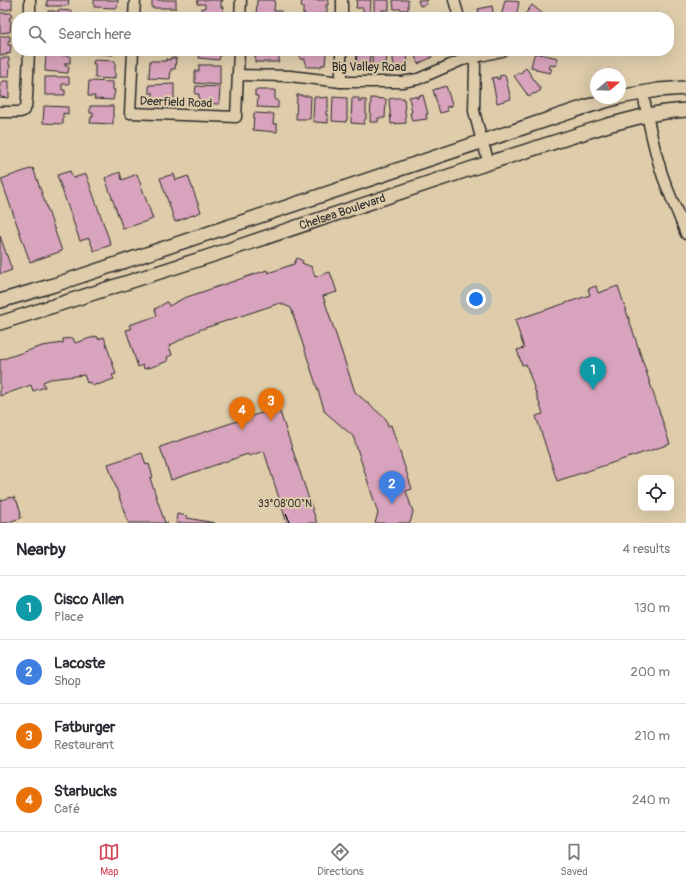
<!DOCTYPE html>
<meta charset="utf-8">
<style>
:root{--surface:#fff;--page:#f7f7f7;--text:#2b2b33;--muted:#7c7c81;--line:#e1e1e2;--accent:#d1495b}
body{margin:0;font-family:Pangolin,sans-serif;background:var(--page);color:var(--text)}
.controls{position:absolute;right:12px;bottom:12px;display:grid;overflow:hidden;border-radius:8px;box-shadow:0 4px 16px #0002}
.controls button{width:36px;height:36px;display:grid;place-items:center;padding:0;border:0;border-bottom:1px solid var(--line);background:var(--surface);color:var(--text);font:20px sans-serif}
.compass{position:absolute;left:590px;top:68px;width:36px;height:36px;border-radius:50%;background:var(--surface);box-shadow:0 4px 16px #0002;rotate:71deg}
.you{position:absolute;left:476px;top:299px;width:14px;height:14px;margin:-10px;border:3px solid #fff;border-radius:50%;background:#1a73e8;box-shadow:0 0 0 6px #1a73e833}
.badge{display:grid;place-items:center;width:26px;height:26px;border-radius:50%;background:var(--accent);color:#fff;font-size:13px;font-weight:700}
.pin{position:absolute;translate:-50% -33px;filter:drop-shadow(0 1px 2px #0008)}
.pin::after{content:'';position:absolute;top:21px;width:14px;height:12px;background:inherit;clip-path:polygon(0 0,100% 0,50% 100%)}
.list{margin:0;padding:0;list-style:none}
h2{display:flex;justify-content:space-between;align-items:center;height:52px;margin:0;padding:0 16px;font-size:17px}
h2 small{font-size:13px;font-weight:400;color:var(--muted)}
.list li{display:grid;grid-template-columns:26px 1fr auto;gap:12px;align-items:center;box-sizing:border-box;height:64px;padding:0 16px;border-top:1px solid var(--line)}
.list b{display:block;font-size:15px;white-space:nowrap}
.list p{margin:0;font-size:13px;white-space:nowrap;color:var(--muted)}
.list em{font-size:13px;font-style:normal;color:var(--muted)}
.icon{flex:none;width:22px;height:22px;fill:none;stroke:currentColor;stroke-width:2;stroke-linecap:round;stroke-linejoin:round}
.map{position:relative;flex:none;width:686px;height:523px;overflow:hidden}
.search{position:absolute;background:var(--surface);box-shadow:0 4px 16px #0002;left:12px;right:12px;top:12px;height:44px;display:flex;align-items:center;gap:10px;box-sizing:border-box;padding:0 14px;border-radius:16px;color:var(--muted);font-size:15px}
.sheet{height:308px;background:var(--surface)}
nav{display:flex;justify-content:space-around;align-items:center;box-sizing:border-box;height:56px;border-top:1px solid var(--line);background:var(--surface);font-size:11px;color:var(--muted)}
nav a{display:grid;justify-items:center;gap:2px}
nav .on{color:var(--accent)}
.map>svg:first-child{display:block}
.building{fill:#d8a3bc;stroke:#2b2b2b}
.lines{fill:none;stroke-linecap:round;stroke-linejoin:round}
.minor-casing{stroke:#2b2b2b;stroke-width:13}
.major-casing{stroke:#2b2b2b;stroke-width:16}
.minor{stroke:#deccaa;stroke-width:10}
.major{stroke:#deccaa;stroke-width:13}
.ticks{fill:none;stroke:#2b2b2b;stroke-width:1.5}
.labels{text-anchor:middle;stroke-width:4;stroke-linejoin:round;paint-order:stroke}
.street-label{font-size:12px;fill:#2b2b2b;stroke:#deccaa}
.ticks-label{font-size:10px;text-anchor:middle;fill:#2b2b2b;stroke:#deccaa;stroke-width:4;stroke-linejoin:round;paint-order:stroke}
</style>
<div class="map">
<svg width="686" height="523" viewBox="0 0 686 523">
<rect width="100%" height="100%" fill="#deccaa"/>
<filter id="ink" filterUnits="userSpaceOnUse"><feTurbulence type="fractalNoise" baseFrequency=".025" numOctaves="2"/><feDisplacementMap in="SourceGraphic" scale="8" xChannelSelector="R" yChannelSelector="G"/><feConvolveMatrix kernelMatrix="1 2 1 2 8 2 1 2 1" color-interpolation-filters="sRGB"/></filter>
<g filter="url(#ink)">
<!-- building -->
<g class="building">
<polygon points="0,0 12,0 12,9 8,9 8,10 0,10"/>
<polygon points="47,0 69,0 68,5 67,6 47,6"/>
<polygon points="94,0 118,0 117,8 94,7"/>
<rect x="152" y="0" width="24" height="8"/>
<polygon points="198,0 223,0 223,1 221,1 221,7 223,7 222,15 216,15 216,17 209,16 209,15 202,15 201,10 202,8 205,8 205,4 197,4"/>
<polygon points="257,0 275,0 274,11 281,11 281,17 256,17"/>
<polygon points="302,0 328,0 328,5 326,5 326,7 327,7 327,14 317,14 317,16 305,15 305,14 303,14 303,7 301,7"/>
<polygon points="357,0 371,0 370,12 363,12 363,8 356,8"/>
<polygon points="374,0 389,0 389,10 382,10 382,13 374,13"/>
<polygon points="393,0 408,0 408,10 401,10 401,9 394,9"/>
<polygon points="418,0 428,0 426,0 427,4 420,6"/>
<polygon points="505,0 510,0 519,2 516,17 501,17"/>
<polygon points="532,5 543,14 540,17 523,17"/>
<polygon points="492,6 494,17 480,17 478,9"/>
<polygon points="58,10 72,11 72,17 47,17 48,11 55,11 55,13 57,13"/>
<polygon points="0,13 12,13 11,18 9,18 10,21 11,21 10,32 0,33"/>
<polygon points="92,13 117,14 116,17 92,17"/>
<polygon points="152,15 171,16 171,17 152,17"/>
<polygon points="0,36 10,36 10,41 8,41 8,45 11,45 10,54 7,53 7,55 0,55"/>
<polygon points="92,51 115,51 115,52 113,52 113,55 92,53"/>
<polygon points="151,51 172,51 172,54 151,53"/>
<polygon points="200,51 221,51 219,60 199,58"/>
<polygon points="255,51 279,51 279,62 255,62 255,56 258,56 258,53 255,53"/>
<polygon points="300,51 325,52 325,54 326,54 325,65 321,65 321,67 307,67 306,66 306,62 305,62 305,59 300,59"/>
<polygon points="357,51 370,51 369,68 356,68"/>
<polygon points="372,51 387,51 386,69 372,69"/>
<polygon points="392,51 407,51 408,67 404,67 403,66 395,68 394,67"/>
<polygon points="413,51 429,51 432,57 418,64"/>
<polygon points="535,53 558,58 556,66 550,65 549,68 551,68 551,72 550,73 536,70 536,68 531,67 534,55 535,55"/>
<polygon points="46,54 70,56 70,63 65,63 65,66 69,66 68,73 45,71"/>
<polygon points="0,58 9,58 9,65 10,65 9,77 0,77"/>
<polygon points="170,58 176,58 175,69 171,69 170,79 149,78 150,61 166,61 166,59 170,60"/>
<polygon points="94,60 115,61 115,78 113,77 113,79 95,78 95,64 93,64"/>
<polygon points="199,65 220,65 220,85 195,83 195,71 199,71"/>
<polygon points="526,68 541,90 535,94 534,93 529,97 514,76 521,72 521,73 523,71 522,71"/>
<polygon points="505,75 511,99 497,103 492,78 497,77 497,79 500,79 499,76"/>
<polygon points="45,77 69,77 69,84 62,84 62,90 65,90 65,95 45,95"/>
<polygon points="2,81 9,81 9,98 0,97 0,83 2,83"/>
<polygon points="89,81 113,82 113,90 115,90 113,100 94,99 95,96 88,96"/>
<polygon points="174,84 174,102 150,103 150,97 153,97 153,93 149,93 149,85"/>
<polygon points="196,86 220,87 219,104 199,103 199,94 195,94"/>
<polygon points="446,86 452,104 452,106 446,107 448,111 440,113 433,90"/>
<polygon points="255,90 275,90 275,100 278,100 278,108 257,107 258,96 255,96"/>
<polygon points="297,95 302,95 301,96 311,96 310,119 296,119"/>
<polygon points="423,95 428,114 426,114 427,119 412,121 410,113 412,112 409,97 416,96 416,98 418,98 418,96"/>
<polygon points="314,97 320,97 320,98 328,97 328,111 326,111 326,115 328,115 328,123 315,122 315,121 313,121"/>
<polygon points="333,97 347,98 347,120 346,120 346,122 332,121"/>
<polygon points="352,98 359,98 359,102 361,102 361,100 366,100 366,119 365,119 364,124 351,123"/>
<polygon points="371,98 386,99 385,118 378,118 378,122 370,122"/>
<polygon points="394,98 404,98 406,123 391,124 389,99"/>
<polygon points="44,106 68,107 68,114 63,113 63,124 43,123"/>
<polygon points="90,106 113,106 113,124 90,123 91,117 93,117 93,113 90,113"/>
<polygon points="254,113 274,114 273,124 277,124 277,132 253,130"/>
<polygon points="33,168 62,251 30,262 1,179"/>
<polygon points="70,171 73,178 86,174 111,245 94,251 89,238 80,241 57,175"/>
<polygon points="120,172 122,180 137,174 153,219 123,229 105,178"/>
<polygon points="174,174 176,180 188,176 201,212 175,222 160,178"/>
<polygon points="0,236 12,270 1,274 0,271"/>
<polygon points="297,258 303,261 302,263 312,267 315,277 330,272 337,292 323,296 355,392 386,419 388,426 391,425 412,489 406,491 413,512 410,523 375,523 378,513 353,436 325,412 291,308 280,303 199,330 169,346 172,355 167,357 168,361 149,368 149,367 144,369 143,365 138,367 126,330 131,329 129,325 157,316 155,309 167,302 169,306 184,298 267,270 268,273 294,264"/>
<polygon points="596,286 598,293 618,286 670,444 557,481 536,416 543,414 526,364 522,365 517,350 524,348 515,320 590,295 588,289"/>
<polygon points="97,336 98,339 104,337 116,374 112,375 114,379 97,385 97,384 92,386 90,382 87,383 84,375 50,379 43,382 45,387 33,391 31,385 0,396 0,360 42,346 63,343 63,339 73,338 75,343"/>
<polygon points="273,409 280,412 317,523 287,523 264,451 249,456 248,454 171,480 160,447"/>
<polygon points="142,453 146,465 149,464 153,477 150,478 165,523 168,523 128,523 108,464"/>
<polygon points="10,497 10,498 14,497 16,501 17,501 21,513 20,513 21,518 5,523 0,523 0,501"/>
<polygon points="177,514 187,516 187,518 215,523 176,523"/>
</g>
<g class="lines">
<defs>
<g id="minor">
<polyline points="454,0 459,17"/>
<polyline points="30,17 30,0"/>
<polyline points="134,17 135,0"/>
<polyline points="240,17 241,0"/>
<polyline points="342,17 342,0"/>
<polyline points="133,51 130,113 236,117 239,51"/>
<polyline points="471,51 475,65 474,111 480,134 489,163"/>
<polyline points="238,75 290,76 341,82 402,82 418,79 462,60 502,51"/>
<polyline points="341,82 341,51"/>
<path d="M643,93C648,121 654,150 663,177C670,196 679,215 686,234"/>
<polyline points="0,112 20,112 23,111 26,107 27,97 29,51"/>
</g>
<g id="major">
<polyline points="620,97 658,90 686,88"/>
<polyline points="0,301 54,285 585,107 616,98"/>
<path id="s1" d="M0,323L210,256L482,165L608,125L647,115L666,112L686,110"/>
</g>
</defs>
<!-- minor casing -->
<use href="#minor" class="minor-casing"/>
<!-- major casing -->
<use href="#major" class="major-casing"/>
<!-- minor -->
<use href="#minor" class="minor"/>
<!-- major -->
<use href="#major" class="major"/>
</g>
</g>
<!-- ticks -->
<path class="ticks" d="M285,514L289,523"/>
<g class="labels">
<!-- street labels -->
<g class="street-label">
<text x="369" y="71">Big Valley Road</text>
<text transform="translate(176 102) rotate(2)" y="4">Deerfield Road</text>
<text dy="4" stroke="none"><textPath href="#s1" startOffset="360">Chelsea Boulevard</textPath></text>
</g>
</g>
<g class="ticks-label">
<text x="285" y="507">33°08'00"N</text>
</g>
</svg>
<div class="controls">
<button><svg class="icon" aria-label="locate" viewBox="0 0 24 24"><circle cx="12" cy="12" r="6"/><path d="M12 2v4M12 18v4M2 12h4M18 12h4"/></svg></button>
</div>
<svg class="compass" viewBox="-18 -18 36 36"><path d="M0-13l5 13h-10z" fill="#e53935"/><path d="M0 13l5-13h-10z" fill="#7c7c81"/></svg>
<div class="you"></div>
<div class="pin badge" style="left:593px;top:390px;background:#0f9aa8">1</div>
<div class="pin badge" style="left:392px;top:504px;background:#3f7fe0">2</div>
<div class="pin badge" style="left:271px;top:421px;background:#e8710a">3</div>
<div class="pin badge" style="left:242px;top:430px;background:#e8710a">4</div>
<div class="search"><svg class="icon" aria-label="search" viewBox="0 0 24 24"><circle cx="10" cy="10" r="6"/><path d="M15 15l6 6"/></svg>Search here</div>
</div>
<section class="sheet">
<h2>Nearby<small>4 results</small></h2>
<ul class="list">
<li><span class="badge" style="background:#0f9aa8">1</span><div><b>Cisco Allen</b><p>Place</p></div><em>130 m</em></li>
<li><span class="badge" style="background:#3f7fe0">2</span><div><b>Lacoste</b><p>Shop</p></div><em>200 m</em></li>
<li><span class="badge" style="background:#e8710a">3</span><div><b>Fatburger</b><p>Restaurant</p></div><em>210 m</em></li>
<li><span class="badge" style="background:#e8710a">4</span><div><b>Starbucks</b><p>Café</p></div><em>240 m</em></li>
</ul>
</section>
<nav>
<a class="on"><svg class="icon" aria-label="map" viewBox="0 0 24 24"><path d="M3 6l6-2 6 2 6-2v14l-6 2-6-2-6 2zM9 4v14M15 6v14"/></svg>Map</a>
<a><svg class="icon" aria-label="directions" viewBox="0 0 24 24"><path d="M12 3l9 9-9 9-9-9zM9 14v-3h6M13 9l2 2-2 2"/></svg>Directions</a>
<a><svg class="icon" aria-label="saved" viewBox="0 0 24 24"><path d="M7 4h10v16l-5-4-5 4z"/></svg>Saved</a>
</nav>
